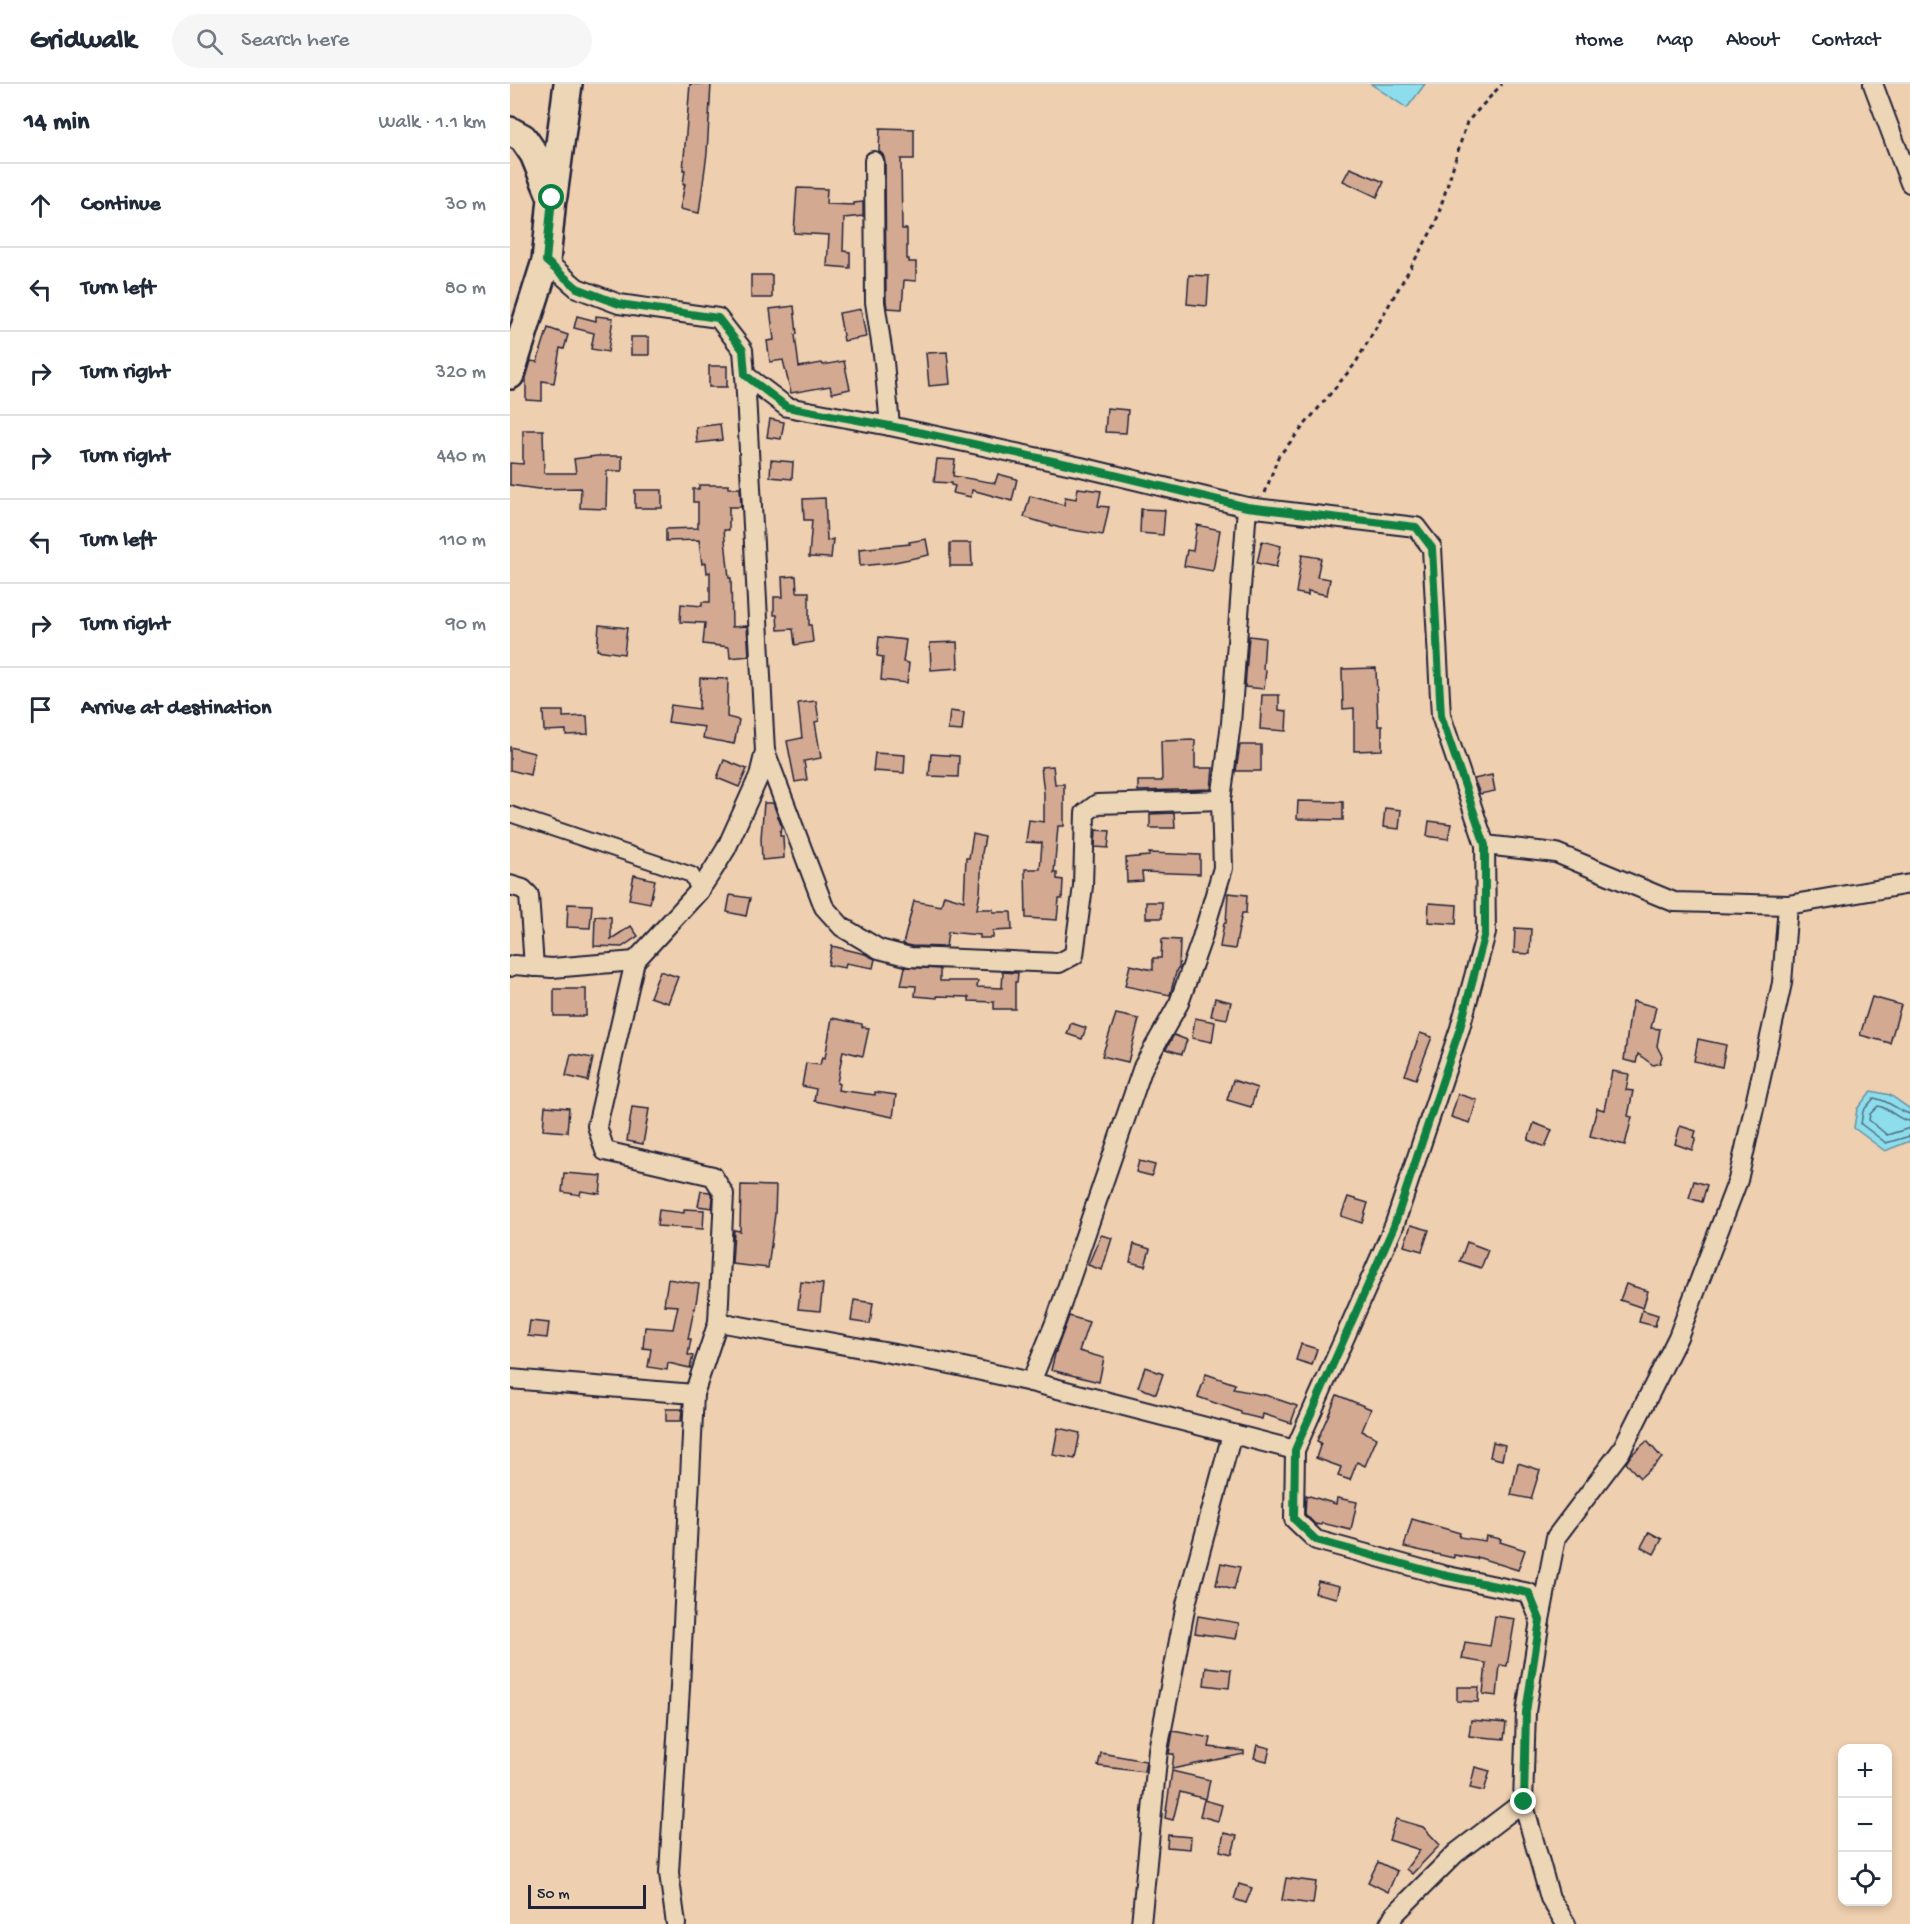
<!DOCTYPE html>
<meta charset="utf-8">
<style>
:root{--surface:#fff;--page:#f6f6f7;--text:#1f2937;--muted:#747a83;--line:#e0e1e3}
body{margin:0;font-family:"Gochi Hand",sans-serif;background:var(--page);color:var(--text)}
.controls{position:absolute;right:18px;bottom:18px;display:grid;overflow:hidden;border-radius:12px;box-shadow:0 3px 9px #0003}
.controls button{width:54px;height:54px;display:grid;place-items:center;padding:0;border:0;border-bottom:2px solid var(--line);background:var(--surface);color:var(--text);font:30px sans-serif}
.scale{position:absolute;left:18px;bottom:15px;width:118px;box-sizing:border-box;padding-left:6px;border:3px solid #22223b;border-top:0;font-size:16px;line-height:21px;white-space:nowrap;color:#22223b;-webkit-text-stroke:4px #edd6b6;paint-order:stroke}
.stop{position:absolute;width:18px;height:18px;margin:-14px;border:4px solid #0b8043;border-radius:50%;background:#fff}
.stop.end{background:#0b8043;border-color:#fff;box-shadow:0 2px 6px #0008}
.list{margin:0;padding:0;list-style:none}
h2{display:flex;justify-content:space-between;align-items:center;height:78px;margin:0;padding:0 24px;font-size:26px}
h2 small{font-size:20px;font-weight:400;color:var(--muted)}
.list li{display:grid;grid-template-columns:39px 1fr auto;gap:18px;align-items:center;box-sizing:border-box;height:84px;padding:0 24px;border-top:2px solid var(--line)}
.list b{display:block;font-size:22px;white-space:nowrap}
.list em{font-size:20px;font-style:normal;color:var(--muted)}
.icon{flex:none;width:33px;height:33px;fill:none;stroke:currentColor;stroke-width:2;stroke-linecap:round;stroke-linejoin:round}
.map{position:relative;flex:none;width:1400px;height:1840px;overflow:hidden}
header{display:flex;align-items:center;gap:36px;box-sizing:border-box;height:84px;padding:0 30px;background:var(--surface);border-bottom:2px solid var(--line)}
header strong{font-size:28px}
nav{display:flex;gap:33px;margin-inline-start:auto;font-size:21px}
.search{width:420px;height:54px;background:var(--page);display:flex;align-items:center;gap:15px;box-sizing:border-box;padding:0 21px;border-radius:33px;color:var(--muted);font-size:22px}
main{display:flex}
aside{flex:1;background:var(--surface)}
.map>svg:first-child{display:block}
.water{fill:#8eddec;stroke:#6392a5;stroke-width:1.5}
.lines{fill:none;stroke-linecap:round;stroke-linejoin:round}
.shore{stroke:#4d6d82;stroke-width:1.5}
.building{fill:#d3a992;stroke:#22223b;stroke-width:1.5}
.pedestrian-casing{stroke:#22223b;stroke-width:18}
.minor-casing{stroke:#22223b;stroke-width:22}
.secondary-casing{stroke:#22223b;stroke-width:32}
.path{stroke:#22223b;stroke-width:3;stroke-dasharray:4.5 4.5;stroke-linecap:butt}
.pedestrian{stroke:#edd6b6;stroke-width:14}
.minor{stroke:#edd6b6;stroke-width:18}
.secondary{stroke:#edd6b6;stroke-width:27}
.route{stroke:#0b8043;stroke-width:8}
</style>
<header>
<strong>Gridwalk</strong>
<div class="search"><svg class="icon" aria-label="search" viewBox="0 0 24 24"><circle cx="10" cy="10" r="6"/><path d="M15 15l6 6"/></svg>Search here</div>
<nav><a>Home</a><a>Map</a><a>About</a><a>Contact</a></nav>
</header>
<main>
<aside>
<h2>14 min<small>Walk · 1.1 km</small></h2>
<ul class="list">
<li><svg class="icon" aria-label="ahead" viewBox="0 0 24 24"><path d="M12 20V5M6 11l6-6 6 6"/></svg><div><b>Continue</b></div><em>30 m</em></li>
<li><svg class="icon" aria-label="left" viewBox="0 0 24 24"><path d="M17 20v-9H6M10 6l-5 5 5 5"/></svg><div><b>Turn left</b></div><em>80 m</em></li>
<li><svg class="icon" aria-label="right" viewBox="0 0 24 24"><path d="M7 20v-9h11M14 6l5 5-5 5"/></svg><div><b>Turn right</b></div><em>320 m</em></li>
<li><svg class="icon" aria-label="right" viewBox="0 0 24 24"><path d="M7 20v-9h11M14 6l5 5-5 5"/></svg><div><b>Turn right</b></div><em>440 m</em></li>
<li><svg class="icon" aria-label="left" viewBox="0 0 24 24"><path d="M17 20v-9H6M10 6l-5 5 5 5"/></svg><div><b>Turn left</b></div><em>110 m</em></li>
<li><svg class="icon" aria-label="right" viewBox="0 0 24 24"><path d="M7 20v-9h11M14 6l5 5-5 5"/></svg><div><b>Turn right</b></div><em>90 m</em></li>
<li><svg class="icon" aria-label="arrive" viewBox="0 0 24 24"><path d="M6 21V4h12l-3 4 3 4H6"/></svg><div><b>Arrive at destination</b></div></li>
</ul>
</aside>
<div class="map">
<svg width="1400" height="1840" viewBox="0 0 1400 1840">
<rect width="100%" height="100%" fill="#eecfaf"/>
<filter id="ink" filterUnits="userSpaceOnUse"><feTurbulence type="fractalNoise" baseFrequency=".0167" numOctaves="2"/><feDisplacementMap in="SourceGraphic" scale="12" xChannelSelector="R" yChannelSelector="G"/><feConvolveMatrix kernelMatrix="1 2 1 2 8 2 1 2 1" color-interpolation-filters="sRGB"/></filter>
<g filter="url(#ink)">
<!-- water -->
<g class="water">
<polygon points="861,0 915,0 897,24"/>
<polygon points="1361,1007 1380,1011 1400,1025 1400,1057 1375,1067 1344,1044 1347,1025"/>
</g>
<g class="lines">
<!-- shore -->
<g class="shore">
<path d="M1400,1030C1387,1027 1381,1017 1364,1014L1353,1027L1351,1040L1376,1059L1400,1052"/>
<path d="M1400,1037C1387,1036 1380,1024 1368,1022L1360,1030L1359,1036L1377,1051L1400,1044"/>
</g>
</g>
<!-- building -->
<g class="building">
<polygon points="180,0 201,0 197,69 189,129 170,125 175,100 173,100 175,86 173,86"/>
<polygon points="370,44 404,45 404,75 391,75 392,145 397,145 397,175 399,175 399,178 406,178 406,197 394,196 392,225 377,224 376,217 375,77 373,71 369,67"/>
<polygon points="840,84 874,98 867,113 833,97"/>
<polygon points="287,104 317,105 316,120 344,121 344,119 353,118 353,132 334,134 333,167 340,168 340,184 317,182 319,151 284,149"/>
<rect x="241" y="191" width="21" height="23"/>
<polygon points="679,191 699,192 697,222 677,220"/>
<polygon points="284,222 287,250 285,251 289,283 312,279 313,281 334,277 340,305 322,309 320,302 281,309 273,276 260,278 257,257 264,256 260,225"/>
<polygon points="351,225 356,253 334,257 329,229"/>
<polygon points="67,232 86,237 86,232 103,234 98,268 81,265 84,249 64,244"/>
<polygon points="38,244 58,251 54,265 50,264 44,299 32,297 32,317 16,316 16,294 21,277 27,278"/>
<rect x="121" y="253" width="18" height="18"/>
<polygon points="437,268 440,300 419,302 416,269"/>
<rect x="199" y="282" width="18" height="21"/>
<polygon points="597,324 618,326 616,349 595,348"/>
<polygon points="260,335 274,338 271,355 257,353"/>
<polygon points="210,340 212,356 187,359 186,343"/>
<polygon points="13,346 33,346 34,389 66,389 64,375 87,372 112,372 112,387 97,387 96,425 70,424 71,404 28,405 0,401 0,379 13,380"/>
<polygon points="427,375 445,376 443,392 485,399 488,390 507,395 502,417 462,406 461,413 443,409 445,402 441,401 441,399 424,398"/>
<polygon points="261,376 283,378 282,395 260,393"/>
<polygon points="189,401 218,401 218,404 230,404 231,423 219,423 219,446 214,446 219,494 221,494 222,543 237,542 239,572 220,574 219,563 193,560 195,539 170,538 171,520 192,522 192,518 200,518 200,488 197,489 196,479 192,480 189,456 156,457 156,445 188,444 188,418 183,418 183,405 189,405"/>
<polygon points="568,404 591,407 588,422 599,423 593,451 550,444 514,433 520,412 554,421 555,413 566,415"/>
<rect x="125" y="406" width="27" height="18"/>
<polygon points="315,414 317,457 323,455 321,474 299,473 302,436 294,436 293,415"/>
<polygon points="631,425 655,426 653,451 630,449"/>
<polygon points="687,441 710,446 703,487 674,482 677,466 683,467"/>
<polygon points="416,455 419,471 380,479 350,482 349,465 400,460 399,458"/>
<polygon points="752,457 771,462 766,483 747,479"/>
<polygon points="440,459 461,459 462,482 440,482"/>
<polygon points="792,471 811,474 807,493 820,495 817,511 798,507 798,511 786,509"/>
<polygon points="286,492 287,508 299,508 299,541 301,541 303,558 285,561 283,545 268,546 267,531 264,531 264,513 273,513 272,493"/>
<polygon points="89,541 117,544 114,570 87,566"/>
<polygon points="739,552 755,554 753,585 756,586 754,605 735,603"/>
<polygon points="369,553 396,556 393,578 399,579 397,599 371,596 373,573 367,572"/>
<polygon points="447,558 448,584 421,586 420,559"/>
<polygon points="866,584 868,642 872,642 872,666 844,667 844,624 833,625 832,585"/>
<polygon points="190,594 218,595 217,633 229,636 224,660 193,654 195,643 158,638 161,621 189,625"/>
<polygon points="752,611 769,611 769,626 777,627 776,647 750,645"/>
<polygon points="306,617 309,637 305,638 311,674 294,677 297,696 285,698 277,657 292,654 288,619"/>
<polygon points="33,627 53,627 53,633 77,632 78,650 56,651 56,646 34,647"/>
<polygon points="440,627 454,629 452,647 438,646"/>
<polygon points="685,656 685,684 703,684 701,705 628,707 628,697 652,697 651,657"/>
<polygon points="730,661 751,661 751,687 726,687"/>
<polygon points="0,663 24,669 20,691 0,686"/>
<polygon points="365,669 395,671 394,689 363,687"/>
<polygon points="421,670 449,672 448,693 419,692"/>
<polygon points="214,676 237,685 229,703 207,694"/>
<polygon points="543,682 545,700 554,700 554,742 548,742 544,789 547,789 547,795 553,796 552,815 549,815 547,836 516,834 515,785 530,785 532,759 516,758 519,736 534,738 534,709 531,683"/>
<polygon points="982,691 985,707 970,710 964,695"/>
<polygon points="788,717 833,718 833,736 787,735"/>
<polygon points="254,719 263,719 271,741 270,752 273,752 274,774 252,776 251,754"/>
<polygon points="875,724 891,726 889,745 873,743"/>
<polygon points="664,729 665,744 640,744 640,730"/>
<polygon points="919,737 941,740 938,755 917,752"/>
<polygon points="586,746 600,747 598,764 585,763"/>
<polygon points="463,750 475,753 472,769 470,809 467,825 483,825 483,828 501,828 502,846 483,847 483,854 470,854 470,851 438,848 436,863 402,862 393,860 404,817 431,822 434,811 454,817 456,774 459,774"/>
<polygon points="639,769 690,771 690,790 632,788 633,797 617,798 616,774 639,772"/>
<polygon points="124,791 145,796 140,819 119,815"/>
<polygon points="718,809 737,811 736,829 732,829 725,865 710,863 714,839 716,839"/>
<polygon points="220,811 240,814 236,832 217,828"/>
<rect x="636" y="818" width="16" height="16"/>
<polygon points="919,819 947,821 946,840 918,838"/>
<polygon points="58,820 82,821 80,844 57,843"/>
<polygon points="85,832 101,833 101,855 121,842 128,852 112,863 84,862"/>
<polygon points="1005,844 1021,845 1020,870 1004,869"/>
<polygon points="652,855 670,856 669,885 667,885 660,911 615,902 620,881 643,886 643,874 651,874"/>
<polygon points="322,862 355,870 365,875 363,884 336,879 335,884 318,881"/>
<polygon points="395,883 430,885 430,897 468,897 467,903 492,904 493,888 508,889 507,898 505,898 505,925 484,925 484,918 459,917 459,913 427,912 427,914 405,912 406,902 391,901"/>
<polygon points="150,887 168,893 158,919 140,913"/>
<rect x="44" y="905" width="32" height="27"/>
<polygon points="1362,913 1391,921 1380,959 1350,951"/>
<polygon points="705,914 721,918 717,935 701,932"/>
<polygon points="1123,917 1146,923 1141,944 1150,945 1147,962 1152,972 1150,979 1143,981 1128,970 1126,979 1114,976 1120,930"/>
<polygon points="606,930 629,935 618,978 592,972"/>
<polygon points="322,934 352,940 352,943 359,944 353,972 333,967 327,999 329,1000 328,1006 365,1011 365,1008 386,1011 383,1033 304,1017 306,1005 292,1002 296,979 310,981 312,973 315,974"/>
<polygon points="685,934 705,938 702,958 682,954"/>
<polygon points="561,939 576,944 572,955 557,950"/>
<polygon points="910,949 922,953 906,995 895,991"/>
<polygon points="664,951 677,956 672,970 656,965"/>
<polygon points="1188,955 1216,961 1212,983 1184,977"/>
<polygon points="61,970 83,974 78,997 56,992"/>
<polygon points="1102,987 1119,990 1116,1006 1123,1007 1118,1032 1122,1033 1115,1061 1080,1052 1087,1024 1094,1026"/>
<polygon points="723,996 747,1004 741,1023 717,1016"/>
<polygon points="948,1010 967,1016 960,1039 941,1033"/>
<polygon points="35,1022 59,1024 57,1048 33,1046"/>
<polygon points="122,1023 139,1025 133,1060 117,1057"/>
<polygon points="1024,1039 1042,1046 1035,1063 1018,1056"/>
<polygon points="1170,1042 1186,1047 1184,1053 1186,1054 1182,1066 1165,1060"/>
<polygon points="629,1077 645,1081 642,1092 626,1088"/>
<polygon points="54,1089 92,1092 90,1110 71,1107 70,1111 52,1108"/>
<polygon points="1184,1097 1197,1101 1192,1118 1179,1114"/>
<polygon points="231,1101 266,1102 265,1130 258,1184 222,1180 224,1146 230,1147"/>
<polygon points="191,1107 200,1108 203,1113 202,1124 188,1122"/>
<polygon points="838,1113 858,1119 852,1139 831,1132"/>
<polygon points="174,1125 194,1126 193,1145 147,1142 149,1126 174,1129"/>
<polygon points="901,1141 919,1146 912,1167 894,1162"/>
<polygon points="591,1151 602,1154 592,1186 578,1181"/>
<polygon points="957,1158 978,1166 971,1184 950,1177"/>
<polygon points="624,1160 640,1165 635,1182 620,1178"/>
<polygon points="158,1195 189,1200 185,1225 184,1225 178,1255 181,1255 178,1271 183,1272 180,1284 158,1279 157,1286 138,1283 141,1265 133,1264 135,1243 163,1245 168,1222 154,1221"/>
<polygon points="291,1198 313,1200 310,1227 288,1225"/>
<polygon points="1116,1200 1138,1207 1133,1224 1110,1216"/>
<polygon points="344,1216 363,1219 360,1240 341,1237"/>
<polygon points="1132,1226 1148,1231 1145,1242 1129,1238"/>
<polygon points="559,1232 579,1238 569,1267 594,1274 589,1298 541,1286 545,1270"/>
<polygon points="20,1237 39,1239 37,1254 18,1252"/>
<polygon points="791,1260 807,1265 802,1281 786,1276"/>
<polygon points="635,1283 653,1290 646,1310 628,1303"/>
<polygon points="696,1290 725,1300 723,1305 755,1311 787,1322 781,1339 753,1330 752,1335 731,1330 731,1328 688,1313"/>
<polygon points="827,1311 861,1325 852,1347 867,1354 855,1382 847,1378 840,1396 828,1392 831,1383 806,1374 811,1359 807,1357"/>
<polygon points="156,1325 172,1325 171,1337 156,1337"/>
<polygon points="548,1344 570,1349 565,1375 543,1371"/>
<polygon points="1137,1357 1152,1374 1130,1394 1116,1379 1121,1371"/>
<polygon points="983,1358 995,1361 992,1376 980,1373"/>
<polygon points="1008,1379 1030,1386 1021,1415 1001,1411"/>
<polygon points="796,1411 826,1420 827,1414 847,1418 841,1446 812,1439 811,1441 805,1440 795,1430"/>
<polygon points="902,1435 950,1449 949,1453 975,1457 976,1452 991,1455 990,1458 1015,1466 1008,1486 967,1473 967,1475 944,1471 944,1474 894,1463"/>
<polygon points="1139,1448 1152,1455 1144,1470 1131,1463"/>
<polygon points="711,1479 730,1483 724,1506 706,1501"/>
<polygon points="808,1497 830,1502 827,1514 805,1509"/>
<polygon points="688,1532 729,1539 726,1555 685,1549"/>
<polygon points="985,1532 1005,1535 997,1582 990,1581 987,1612 973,1610 976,1579 952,1575 955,1558 980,1562"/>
<polygon points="696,1583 721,1586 719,1604 694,1601"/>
<polygon points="947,1603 969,1603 968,1618 947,1617"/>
<polygon points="961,1636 996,1639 994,1655 959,1652"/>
<polygon points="663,1647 701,1654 699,1663 734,1667 734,1670 662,1685 664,1670 659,1670"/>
<polygon points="747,1661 760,1664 757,1677 744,1674"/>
<polygon points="591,1669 636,1677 634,1688 588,1682"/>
<polygon points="965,1683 980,1687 974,1707 960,1704"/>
<polygon points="662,1687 700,1696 696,1715 670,1708 663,1736 655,1734"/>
<polygon points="694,1716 712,1721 708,1737 690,1732"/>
<polygon points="886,1735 913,1743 930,1761 902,1790 896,1785 910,1766 879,1756"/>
<polygon points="714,1749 727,1752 722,1770 710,1767"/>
<polygon points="658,1751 681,1753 680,1765 657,1763"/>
<polygon points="868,1778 887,1787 878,1808 858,1798"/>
<polygon points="776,1794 806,1798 803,1820 772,1816"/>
<polygon points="729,1800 742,1804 736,1819 724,1815"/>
</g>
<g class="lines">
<defs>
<polyline id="pedestrian" points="0,730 182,791 189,807"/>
<g id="minor">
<polyline points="1363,0 1400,99"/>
<polyline points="364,77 365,218 374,278 380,342"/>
<polyline points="36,177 67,204 109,220 208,234 233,266 235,291 277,323 380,342 571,383 737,423 906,443 922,464 931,632 975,761 1046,769 1164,818 1278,821 1400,800"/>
<polyline points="255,667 314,823 332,843 369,865 400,873 549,879 564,871 573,802 575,729 587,720 711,716"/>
<polyline points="0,801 13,805 19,811 24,883"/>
<polyline points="0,883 4,881 42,884 125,877"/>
<polyline points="208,1238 440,1280 521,1298 785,1366 884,1142 950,944 976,849 975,761"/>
<polyline points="0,1295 184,1310 208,1238 214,1110 203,1092 95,1067 87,1042 125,877 189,807 203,786 216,765 249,692 255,667 235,291"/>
<polyline points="521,1298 545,1239 633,983 669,919 691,857 713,784 711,716 721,639 737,423"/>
<polyline points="785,1366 784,1435 806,1456 933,1491 1019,1509 1030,1536 1016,1628 1013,1718 946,1769 884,1831 879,1840"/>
<polyline points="1030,1536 1046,1453 1111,1367 1168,1253 1228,1096 1272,899 1278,821"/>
<polyline points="1013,1718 1040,1814 1056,1840"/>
<polyline points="166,1840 159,1789 170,1603 184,1310"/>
<polyline points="631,1840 648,1666 676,1520 722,1350"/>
</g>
<g id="secondary">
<polyline points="0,47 13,54 24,70 42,114 36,177 0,291"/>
<polyline points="43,112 58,0"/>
</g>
</defs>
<!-- pedestrian casing -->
<use href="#pedestrian" class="pedestrian-casing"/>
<!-- minor casing -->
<use href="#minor" class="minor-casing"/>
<!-- secondary casing -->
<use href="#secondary" class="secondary-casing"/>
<!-- path -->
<polyline class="path" points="755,409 768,373 845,280 925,141 957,38 992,0"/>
<!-- pedestrian -->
<use href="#pedestrian" class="pedestrian"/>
<!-- minor -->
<use href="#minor" class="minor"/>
<!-- secondary -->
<use href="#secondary" class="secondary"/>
</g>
</g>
<g class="lines" filter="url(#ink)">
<!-- route -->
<polyline class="route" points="42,114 36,177 67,204 109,220 208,234 233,266 235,291 277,323 380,342 571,383 737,423 906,443 922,464 931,632 975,761 975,849 950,944 884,1142 785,1366 784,1435 806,1456 933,1491 1019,1509 1030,1536 1016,1628 1014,1718"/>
</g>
</svg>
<div class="controls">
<button>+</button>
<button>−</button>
<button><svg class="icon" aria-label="locate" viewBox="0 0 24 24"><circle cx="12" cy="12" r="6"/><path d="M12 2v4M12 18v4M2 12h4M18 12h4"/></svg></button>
</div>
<div class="scale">50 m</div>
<div class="stop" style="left:42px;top:114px"></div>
<div class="stop end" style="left:1014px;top:1718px"></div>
</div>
</main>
